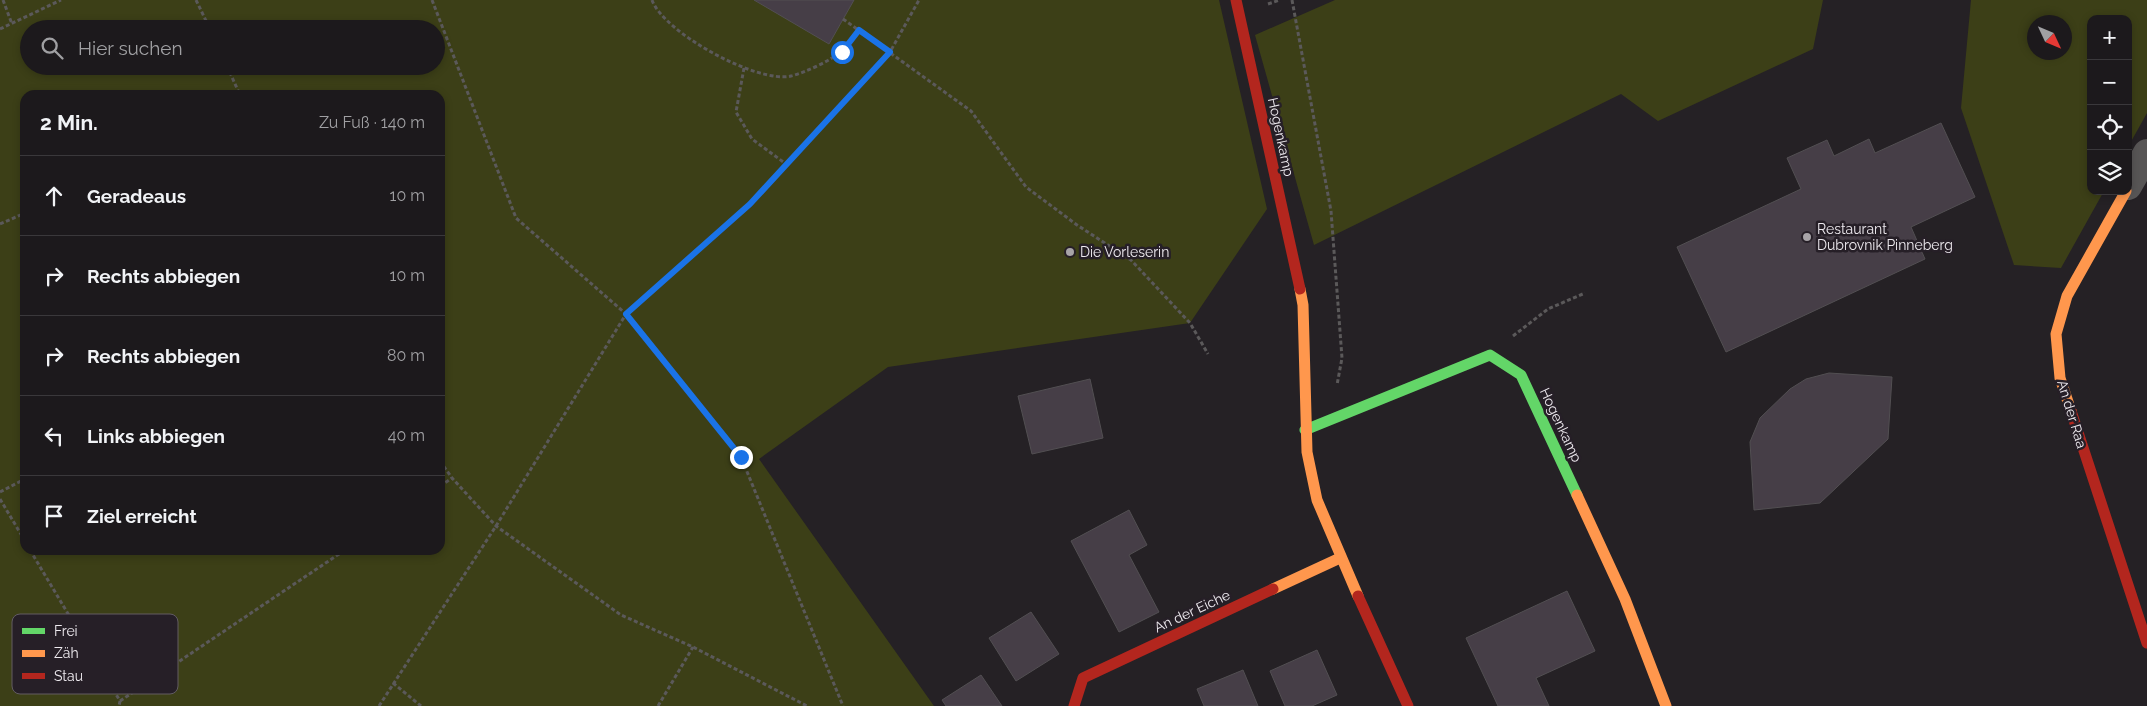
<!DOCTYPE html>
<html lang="de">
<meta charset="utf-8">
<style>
:root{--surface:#1c191c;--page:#292629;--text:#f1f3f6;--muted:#a0a0a3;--line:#3a383b}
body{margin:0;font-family:Raleway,sans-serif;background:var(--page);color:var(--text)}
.controls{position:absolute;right:15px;top:15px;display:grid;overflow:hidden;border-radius:10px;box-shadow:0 2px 8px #0003}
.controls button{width:45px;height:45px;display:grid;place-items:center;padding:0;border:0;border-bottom:1px solid var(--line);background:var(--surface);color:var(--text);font:25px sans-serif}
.compass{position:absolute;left:2027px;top:15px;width:45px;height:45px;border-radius:50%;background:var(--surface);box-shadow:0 2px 8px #0003;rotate:134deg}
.stop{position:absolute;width:15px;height:15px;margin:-11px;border:4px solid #1a73e8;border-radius:50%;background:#fff}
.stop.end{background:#1a73e8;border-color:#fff;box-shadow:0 1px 5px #0008}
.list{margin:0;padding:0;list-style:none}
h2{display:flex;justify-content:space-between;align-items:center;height:65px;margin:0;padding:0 20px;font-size:21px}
h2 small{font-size:16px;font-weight:400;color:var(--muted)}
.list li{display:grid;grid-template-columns:32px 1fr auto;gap:15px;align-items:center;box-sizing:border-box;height:80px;padding:0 20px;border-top:1px solid var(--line)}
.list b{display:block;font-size:19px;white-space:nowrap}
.list em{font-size:16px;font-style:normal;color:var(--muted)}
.icon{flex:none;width:28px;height:28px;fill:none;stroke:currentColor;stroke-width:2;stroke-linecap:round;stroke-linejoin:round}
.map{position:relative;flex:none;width:2147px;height:706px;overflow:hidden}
.search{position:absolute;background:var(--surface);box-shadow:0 2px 8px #0003;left:20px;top:20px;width:425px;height:55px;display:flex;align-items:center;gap:12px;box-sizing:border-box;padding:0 18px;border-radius:28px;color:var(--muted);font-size:19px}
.panel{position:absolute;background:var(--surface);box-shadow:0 2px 8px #0003;left:20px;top:90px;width:425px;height:465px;border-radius:15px}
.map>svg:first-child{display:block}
.green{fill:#3c3f17;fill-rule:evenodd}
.building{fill:#463e47;stroke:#524f52}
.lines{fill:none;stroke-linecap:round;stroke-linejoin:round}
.path{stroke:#5b595a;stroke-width:3;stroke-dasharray:4 2.5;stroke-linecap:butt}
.street{stroke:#585656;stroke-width:28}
.fast{stroke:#63d668;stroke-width:11}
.slow{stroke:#ff974d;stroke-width:11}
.jam{stroke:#b3261e;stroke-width:11}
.route{stroke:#1a73e8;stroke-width:6}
.poi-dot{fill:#a8a4a8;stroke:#261f27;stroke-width:2}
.labels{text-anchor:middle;stroke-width:5;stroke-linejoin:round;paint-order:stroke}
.street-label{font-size:14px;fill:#eeeaef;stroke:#261f27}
.poi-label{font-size:14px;fill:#eeeaef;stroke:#261f27;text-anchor:start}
.key{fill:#261f27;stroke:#625c63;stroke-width:1}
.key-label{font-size:14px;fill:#eeeaef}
</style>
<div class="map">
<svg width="2147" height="706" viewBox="0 0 2147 706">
<rect width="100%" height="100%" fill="#252125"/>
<!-- green -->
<g class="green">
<path d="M0,0H1219L1267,209L1190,323L888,367L759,459L934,706H0ZM29,29H436V66H29ZM25,95H440V550H25Z"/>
<polygon points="1335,0 1823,0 1813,49 1658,121 1621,94 1314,245 1255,35"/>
<path d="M1971,0H2147V113L2128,147V19H2091V191H2104L2061,268L2014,265L1961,108ZM2064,22V52H2034V22Z"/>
</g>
<!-- building -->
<g class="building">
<polygon points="754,0 854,0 829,44"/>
<polygon points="1941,123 1975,197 1911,227 1925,259 1726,352 1677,247 1801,189 1787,158 1827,140 1834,156 1869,139 1875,153"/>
<polygon points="1829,373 1892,377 1888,439 1820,503 1754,510 1750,442 1760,418 1790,389 1806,379"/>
<polygon points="1090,379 1103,438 1032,454 1018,396"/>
<polygon points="1129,510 1147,545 1129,555 1159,612 1119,632 1071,541"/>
<polygon points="1567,591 1595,651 1536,678 1549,706 1498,706 1466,638"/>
<polygon points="1031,612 1059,654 1016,681 989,638"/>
<polygon points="1317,650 1337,695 1312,706 1285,706 1270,671"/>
<polygon points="1243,670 1258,706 1204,706 1197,689"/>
<polygon points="981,675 1002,706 946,706 942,700"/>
</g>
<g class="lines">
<!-- path -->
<g class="path">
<polyline points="3,0 12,24"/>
<polyline points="196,0 210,29"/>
<polyline points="432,0 516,218 626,314 741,457 843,706"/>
<path d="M652,0C663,32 757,84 791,76C804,73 832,60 842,51C849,46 853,37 859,30"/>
<polyline points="1292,0 1331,211 1342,358 1337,385"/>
<polyline points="1268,4 1280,0"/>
<polyline points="843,19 971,111 1026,187 1077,225 1131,260 1190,323 1208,354"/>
<polyline points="0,29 61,0"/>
<polyline points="227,66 240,95"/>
<polyline points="744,68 736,112 752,139 786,164"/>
<polyline points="0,224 25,213"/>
<polyline points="1513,336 1548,309 1585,293"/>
<polyline points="440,461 452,478 496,526 621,615 693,647 807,706"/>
<polyline points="440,486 452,478"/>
<polyline points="0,492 25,479"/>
<polyline points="0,499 25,541"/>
<polyline points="30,550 120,701 119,706"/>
<polyline points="393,683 421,706"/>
<polyline points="120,701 345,550"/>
<polyline points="379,706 496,526 626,314 750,204 890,52 919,0"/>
<polyline points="658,706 693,647"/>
</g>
<!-- street -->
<polyline class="street" points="2128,186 2147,153"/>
<!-- fast -->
<polyline class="fast" points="1305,430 1490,355 1521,375 1577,495"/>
<!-- slow -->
<g class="slow">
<polyline points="1300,289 1303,305 1307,452 1317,500 1358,596"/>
<polyline points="2071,411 2060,378 2056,334 2067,296 2126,191"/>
<polyline points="1577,495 1625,599 1666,706"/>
<polyline points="1273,589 1340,558"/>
</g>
<!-- jam -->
<g class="jam">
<polyline points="1236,0 1300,289"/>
<polyline points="2071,411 2147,643"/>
<polyline points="1358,596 1408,706"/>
<polyline points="1074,706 1083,678 1273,589"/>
</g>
</g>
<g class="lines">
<!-- route -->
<polyline class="route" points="741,457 626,314 750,204 890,52 859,30 842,52"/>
</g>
<!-- markers -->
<g class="poi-dot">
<circle cx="1807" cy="237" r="5"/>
<circle cx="1070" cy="252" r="5"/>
</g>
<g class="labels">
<!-- street labels -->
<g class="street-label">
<text transform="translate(1281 137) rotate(78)" y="5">Hogenkamp</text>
<text transform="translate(2072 414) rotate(73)" y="5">An der Raa</text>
<text transform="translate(1561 425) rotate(65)" y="5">Hogenkamp</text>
<text transform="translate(1192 611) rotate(-25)" y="5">An der Eiche</text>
</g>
<!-- poi labels -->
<g class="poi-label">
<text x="1817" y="234">Restaurant<tspan x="1817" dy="16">Dubrovnik Pinneberg</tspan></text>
<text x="1080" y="257">Die Vorleserin</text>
</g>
</g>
<!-- legend -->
<rect x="12" y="614" width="166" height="80" rx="8" class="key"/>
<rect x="22" y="628" width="23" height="6" fill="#63d668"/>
<rect x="22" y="650" width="23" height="7" fill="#ff974d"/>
<rect x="22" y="673" width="23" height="6" fill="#b3261e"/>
<g class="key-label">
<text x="54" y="636">Frei</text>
<text x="54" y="658">Zäh</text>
<text x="54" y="681">Stau</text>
</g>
</svg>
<div class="controls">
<button>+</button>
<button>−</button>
<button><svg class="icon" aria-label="locate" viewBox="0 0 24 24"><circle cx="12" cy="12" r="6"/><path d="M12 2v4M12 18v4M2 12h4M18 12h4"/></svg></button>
<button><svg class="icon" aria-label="layers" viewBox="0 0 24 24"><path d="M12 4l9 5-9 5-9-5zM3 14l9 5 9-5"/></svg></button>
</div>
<svg class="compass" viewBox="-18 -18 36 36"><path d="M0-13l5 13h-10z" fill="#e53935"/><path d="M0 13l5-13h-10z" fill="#a0a0a3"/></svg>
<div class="stop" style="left:842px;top:52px"></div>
<div class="stop end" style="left:741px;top:457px"></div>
<div class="search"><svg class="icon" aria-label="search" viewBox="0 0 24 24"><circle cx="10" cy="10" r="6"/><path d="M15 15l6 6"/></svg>Hier suchen</div>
<section class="panel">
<h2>2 Min.<small>Zu Fuß · 140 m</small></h2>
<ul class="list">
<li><svg class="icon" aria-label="ahead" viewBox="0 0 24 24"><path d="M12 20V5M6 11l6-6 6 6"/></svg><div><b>Geradeaus</b></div><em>10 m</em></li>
<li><svg class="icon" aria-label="right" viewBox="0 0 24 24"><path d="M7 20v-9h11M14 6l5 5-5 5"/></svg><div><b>Rechts abbiegen</b></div><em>10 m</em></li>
<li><svg class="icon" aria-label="right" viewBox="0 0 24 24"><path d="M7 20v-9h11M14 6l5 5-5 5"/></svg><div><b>Rechts abbiegen</b></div><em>80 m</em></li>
<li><svg class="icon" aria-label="left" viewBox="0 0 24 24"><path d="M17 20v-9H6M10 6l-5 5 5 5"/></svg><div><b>Links abbiegen</b></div><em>40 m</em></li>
<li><svg class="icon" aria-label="arrive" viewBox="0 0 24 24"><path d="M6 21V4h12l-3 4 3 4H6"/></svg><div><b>Ziel erreicht</b></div></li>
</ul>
</section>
</div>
